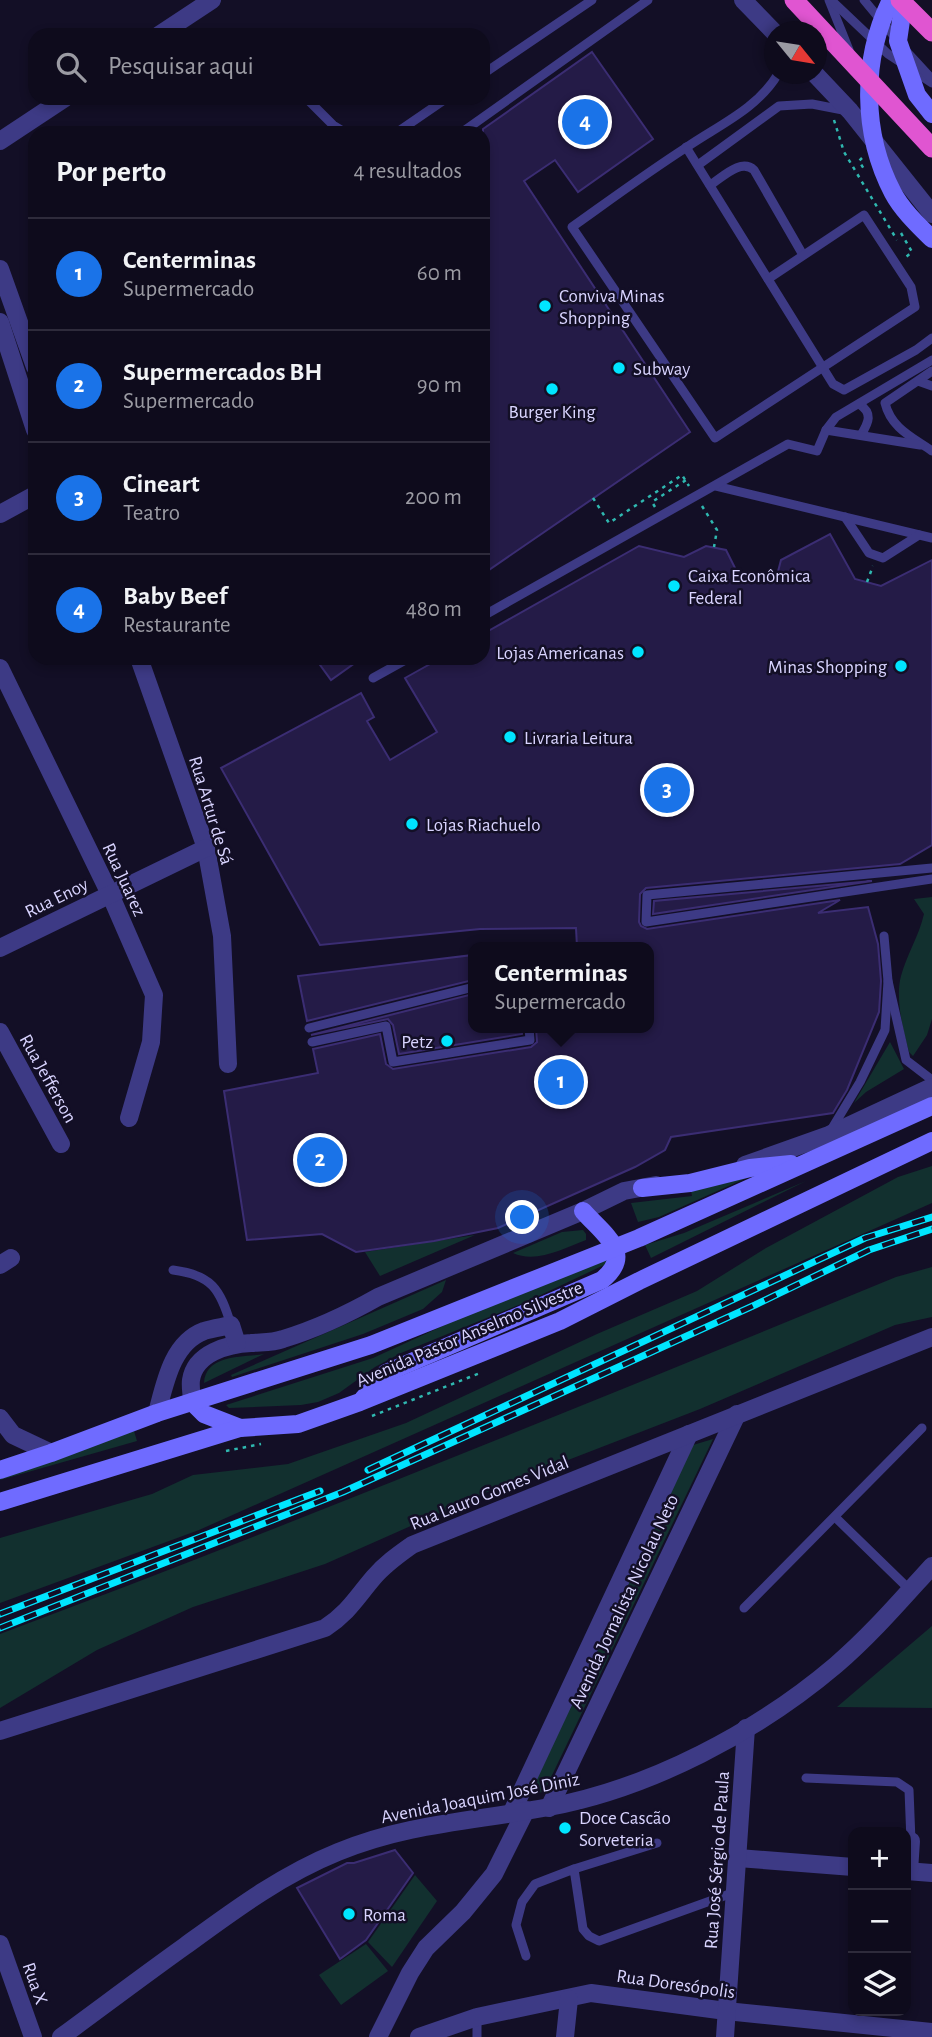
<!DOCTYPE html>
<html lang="pt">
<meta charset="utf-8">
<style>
:root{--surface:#0e0b1c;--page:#1c1929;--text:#f1f3f6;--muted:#9b9ba3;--line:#2e2b3b;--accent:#1a73e8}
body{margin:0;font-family:"Alegreya Sans",sans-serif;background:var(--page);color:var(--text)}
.controls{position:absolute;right:21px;bottom:21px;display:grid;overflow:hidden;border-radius:14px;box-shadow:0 4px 10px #0003}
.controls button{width:63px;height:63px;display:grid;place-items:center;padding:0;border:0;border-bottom:2px solid var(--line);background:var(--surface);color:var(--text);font:35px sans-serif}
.compass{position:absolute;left:764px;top:21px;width:63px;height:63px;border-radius:50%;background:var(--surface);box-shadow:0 4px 10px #0003;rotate:120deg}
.you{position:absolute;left:523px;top:1218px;width:24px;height:24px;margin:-18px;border:5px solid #fff;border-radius:50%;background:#1a73e8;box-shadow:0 0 0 10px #1a73e833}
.badge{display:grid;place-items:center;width:46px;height:46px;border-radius:50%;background:var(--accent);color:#fff;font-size:23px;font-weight:700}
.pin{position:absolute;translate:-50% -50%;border:4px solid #fff;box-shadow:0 2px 7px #0006}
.popup{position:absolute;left:468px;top:942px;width:186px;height:91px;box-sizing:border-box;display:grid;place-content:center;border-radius:14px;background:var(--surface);filter:drop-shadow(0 2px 5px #0005);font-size:23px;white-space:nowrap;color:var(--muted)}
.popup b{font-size:26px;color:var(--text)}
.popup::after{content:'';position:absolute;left:50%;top:100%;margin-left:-14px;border:14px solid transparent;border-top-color:var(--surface)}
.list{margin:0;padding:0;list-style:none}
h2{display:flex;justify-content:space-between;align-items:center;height:91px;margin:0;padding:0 28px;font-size:30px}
h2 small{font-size:23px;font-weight:400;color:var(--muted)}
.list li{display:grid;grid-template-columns:46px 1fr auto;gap:21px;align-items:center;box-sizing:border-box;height:112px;padding:0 28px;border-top:2px solid var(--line)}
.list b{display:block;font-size:26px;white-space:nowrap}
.list p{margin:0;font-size:23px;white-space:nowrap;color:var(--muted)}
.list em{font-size:23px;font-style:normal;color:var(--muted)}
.icon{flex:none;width:38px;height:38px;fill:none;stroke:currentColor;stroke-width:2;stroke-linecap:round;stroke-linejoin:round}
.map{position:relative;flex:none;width:932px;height:2037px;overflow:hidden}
.search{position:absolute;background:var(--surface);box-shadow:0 4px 10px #0003;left:28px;top:28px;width:462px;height:77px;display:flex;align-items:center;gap:18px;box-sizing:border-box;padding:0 24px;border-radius:21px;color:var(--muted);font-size:26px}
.panel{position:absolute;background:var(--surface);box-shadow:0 4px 10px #0003;left:28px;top:126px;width:462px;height:539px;border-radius:21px}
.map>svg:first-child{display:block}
.green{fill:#12302f}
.building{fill:#241b47;stroke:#3b2d73;stroke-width:2}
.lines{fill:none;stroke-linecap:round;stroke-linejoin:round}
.path{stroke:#2fb8b0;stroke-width:2.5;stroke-dasharray:3.5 5;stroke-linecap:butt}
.service{stroke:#3d3a85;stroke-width:9}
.minor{stroke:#3d3a85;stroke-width:18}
.tertiary{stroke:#3d3a85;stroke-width:18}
.secondary{stroke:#6f6bff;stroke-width:18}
.trunk{stroke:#e055d1;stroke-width:19}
.rail-casing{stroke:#00e5ff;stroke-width:7}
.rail{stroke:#130f26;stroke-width:4.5;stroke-dasharray:13;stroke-linecap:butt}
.poi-dot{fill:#00e5ff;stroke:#130f26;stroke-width:2.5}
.labels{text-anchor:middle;stroke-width:5;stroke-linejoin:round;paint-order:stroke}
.poi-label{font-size:19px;fill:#d9d4ff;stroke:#130f26;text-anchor:start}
.street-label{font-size:19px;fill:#d9d4ff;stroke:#130f26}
</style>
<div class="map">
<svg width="932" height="2037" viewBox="0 0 932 2037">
<rect width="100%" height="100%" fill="#130f26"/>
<!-- green -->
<g class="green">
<path d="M932,897V1019L927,1035L913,1056L909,1052C903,1030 895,998 901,976C907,954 919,936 924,914L914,899Z"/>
<polygon points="890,1042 904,1069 866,1092 854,1103"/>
<polygon points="932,1166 932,1203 199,1530 0,1603 0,1538 152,1494 193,1475 288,1464 406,1423 597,1334 697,1291 766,1248 898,1177"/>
<polygon points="751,1176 659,1217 638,1222 631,1203 692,1196 691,1190"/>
<polygon points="806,1181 651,1258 645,1245 684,1233"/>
<path d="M583,1230L586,1234V1240C564,1248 536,1264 513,1253L562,1232Z"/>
<polygon points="475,1235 380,1276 365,1252"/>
<polygon points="606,1259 607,1262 604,1265 526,1302 401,1353 375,1367 339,1393 318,1402 301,1405 229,1408 226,1405 373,1358 458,1319"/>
<path d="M932,1267V1317L895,1325L700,1409L501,1486L325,1564L193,1607L97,1650L0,1708V1634C301,1521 599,1399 896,1277Z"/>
<polygon points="446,1280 442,1292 423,1309 363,1334 232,1377 231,1375"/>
<path d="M264,1354L204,1383C206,1354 242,1358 264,1354Z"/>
<polygon points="134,1431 137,1441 0,1480 0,1471"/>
<polygon points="713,1439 544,1792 528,1794 693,1445"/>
<polygon points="932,1626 932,1708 837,1707"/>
<polygon points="415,1875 437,1901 392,1967 368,1942"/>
<polygon points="366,1944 388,1971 341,2005 319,1975"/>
</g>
<!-- building -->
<g class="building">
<polygon points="592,52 653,139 578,192 555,160 524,181 690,432 483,574 483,129"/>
<polygon points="830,534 855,579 881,586 932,560 932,845 900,864 646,888 640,894 639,922 641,926 647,929 840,900 818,913 868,907 878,944 881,981 879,1012 847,1090 833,1113 671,1137 665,1150 635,1167 498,1228 434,1241 356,1252 322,1234 247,1240 224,1091 318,1073 313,1049 380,1034 386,1064 393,1069 531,1047 537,1042 536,1028 648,1028 648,947 577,947 576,928 480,929 320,945 221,768 361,693 374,717 367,721 390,760 437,732 405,678 441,658 483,658 483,634 639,546 684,557 706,546 726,550 738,574 775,583 781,560"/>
<polygon points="315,658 362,658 331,680"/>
<polygon points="872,881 653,914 654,901"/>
<polygon points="473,955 473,980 307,1021 298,976"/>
<polygon points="473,994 473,1028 522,1028 522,1034 399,1054 393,1025 388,1019 311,1035"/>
<polygon points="395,1850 413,1873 366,1940 340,1959 297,1888 347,1863 354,1863"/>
</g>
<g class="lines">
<!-- path -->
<g class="path">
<polyline points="834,120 844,152 897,240"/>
<polyline points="862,158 859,161 864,169"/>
<polyline points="901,233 912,252 906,257 905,255"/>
<polyline points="593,498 609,523 682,475 689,486"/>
<polyline points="702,506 717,530 714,547"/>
<polyline points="655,507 652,502 686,480"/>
<polyline points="867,582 873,566"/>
<polyline points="372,1416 480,1373"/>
<polyline points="226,1451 261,1444"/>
</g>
<!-- service -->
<g class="service">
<polyline points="829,0 849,50"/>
<polyline points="831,0 888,54 932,83"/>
<polyline points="864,0 898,41"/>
<polyline points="907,52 931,78"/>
<polyline points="483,74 592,0"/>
<polyline points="306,98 333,125 346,133"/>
<polyline points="396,133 447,98"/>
<polyline points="461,133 648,0"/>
<polyline points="686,147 833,384 844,390 916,350 932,338"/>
<polyline points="698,165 779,106 812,104 848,111"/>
<path d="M710,185C723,177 741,158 754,170L803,255"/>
<path d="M768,279L864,215L911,287L915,307L715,438L572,227C610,200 648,172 687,147C719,125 757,109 778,74"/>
<path d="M932,371L885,403C891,428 912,437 932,451"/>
<polyline points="918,381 932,386"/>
<path d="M859,404C873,413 869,422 861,435"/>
<polyline points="826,430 920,445"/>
<polyline points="716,486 932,538"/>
<polyline points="845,517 869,553 883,558 919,535"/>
<polyline points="483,616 788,444 817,451 826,430 836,417 932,360"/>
<polyline points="373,678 409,658"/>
<polyline points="932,868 647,895 646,922 932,879"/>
<polyline points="884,936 888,981 906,1060 932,1080"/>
<polyline points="309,1028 474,987"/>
<polyline points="312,1042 386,1026 393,1062 530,1040 529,1028"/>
<polyline points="831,1130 860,1082 885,1030 888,981"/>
<path d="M173,1270C212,1275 220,1289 231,1325"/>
<polyline points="835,1517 910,1590"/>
<polyline points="744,1608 922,1428"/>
<polyline points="806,1778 897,1782 909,1790 911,1841"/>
<polyline points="574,1869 657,1843"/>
<polyline points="526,1956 516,1925 522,1902 535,1884 574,1869 583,1929 589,1936 599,1941 735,1892"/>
<polyline points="477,2037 477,2017"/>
</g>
<!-- minor -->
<g class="minor">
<polyline points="0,269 35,367"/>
<polyline points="0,322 35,430"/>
<polyline points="0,514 35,495"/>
<polyline points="139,658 206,848 222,936 228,1064"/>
<polyline points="0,668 110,894 154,995 151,1042 129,1118"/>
<polyline points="0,948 206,848"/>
<polyline points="0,1032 61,1144"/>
<polyline points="745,1165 829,1135 932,1087"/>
<polyline points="0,1265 11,1258"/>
<path d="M192,1402C192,1395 190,1387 191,1380C195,1353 228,1344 251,1343C262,1342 272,1343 283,1339C316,1329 348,1314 378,1297L583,1211L624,1191L656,1185"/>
<path d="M157,1413C165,1383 172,1343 204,1331C213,1328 223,1327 231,1325L237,1344"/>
<polyline points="0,1418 13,1435 51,1453"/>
<polyline points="549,1808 737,1414"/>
<polyline points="512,1812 689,1434"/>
<polyline points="738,1858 853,1867"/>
<polyline points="906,1871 932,1873"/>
<polyline points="909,1871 911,1841"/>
<polyline points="0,1944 33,2037"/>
<polyline points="378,2037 410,1973 426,1948 463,1912 494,1874 526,1810"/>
<polyline points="419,2037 477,2017 591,1993 726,2011 932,2032"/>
<polyline points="565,2037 569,1999"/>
<polyline points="725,2037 746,1728"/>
</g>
<!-- tertiary -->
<g class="tertiary">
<polyline points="743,0 774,32"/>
<polyline points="159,35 212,0"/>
<polyline points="815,74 850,111 932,214"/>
<polyline points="0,141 65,98"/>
<path d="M0,1731L325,1628C349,1612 356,1598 374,1577C385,1564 398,1555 412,1545L932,1337"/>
<path d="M61,2037C102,2007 143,1976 185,1946C233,1911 281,1875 338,1852C408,1823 476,1821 549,1807C651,1788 757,1732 836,1665C871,1635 901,1600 932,1566"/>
</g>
<!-- secondary -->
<g class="secondary">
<path d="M891,0C861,60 862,134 893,193C902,210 919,226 932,239"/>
<polyline points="904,0 898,41 917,95 932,114"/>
<polyline points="642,1188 690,1183 750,1168 791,1164"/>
<path d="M363,1399L386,1373L602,1280C635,1253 604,1235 583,1211"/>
<polyline points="192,1402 204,1414 240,1428"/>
<polyline points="0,1470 51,1453 157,1413 371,1345 639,1238 932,1106"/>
<polyline points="0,1502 240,1428 298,1424 360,1402 560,1321 639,1281 932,1141"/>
</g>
<!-- trunk -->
<g class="trunk">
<polyline points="794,0 932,148"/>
<polyline points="900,0 932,32"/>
</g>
<defs>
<g id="rail">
<polyline points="368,1470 865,1238 932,1217"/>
<polyline points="0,1614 320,1491"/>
<polyline points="0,1628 343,1492 755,1305 869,1250 932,1229"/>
</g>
</defs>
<!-- rail casing -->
<use href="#rail" class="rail-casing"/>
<!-- rail -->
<use href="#rail" class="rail"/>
</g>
<!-- markers -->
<g class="poi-dot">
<circle cx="545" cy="306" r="7"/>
<circle cx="619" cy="368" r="7"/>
<circle cx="552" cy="389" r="7"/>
<circle cx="674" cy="586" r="7"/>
<circle cx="638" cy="652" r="7"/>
<circle cx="901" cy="666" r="7"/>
<circle cx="510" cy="737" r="7"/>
<circle cx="412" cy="824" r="7"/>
<circle cx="447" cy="1041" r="7"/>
<circle cx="565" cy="1828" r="7"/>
<circle cx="349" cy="1914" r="7"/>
</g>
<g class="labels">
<!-- poi labels -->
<g class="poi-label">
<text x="559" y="302">Conviva Minas<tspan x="559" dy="22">Shopping</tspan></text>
<text x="633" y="375">Subway</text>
<text x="552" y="418" text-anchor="middle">Burger King</text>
<text x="688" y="582">Caixa Econômica<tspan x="688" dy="22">Federal</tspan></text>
<text x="624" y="659" text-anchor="end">Lojas Americanas</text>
<text x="887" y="673" text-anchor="end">Minas Shopping</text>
<text x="524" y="744">Livraria Leitura</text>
<text x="426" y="831">Lojas Riachuelo</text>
<text x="433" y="1048" text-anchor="end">Petz</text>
<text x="579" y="1824">Doce Cascão<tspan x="579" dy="22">Sorveteria</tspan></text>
<text x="363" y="1921">Roma</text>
</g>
<!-- street labels -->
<g class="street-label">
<text transform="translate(212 810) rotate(73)" y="7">Rua Artur de Sá</text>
<text transform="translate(125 879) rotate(65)" y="7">Rua Juarez</text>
<text transform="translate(56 897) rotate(-26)" y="7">Rua Enoy</text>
<text transform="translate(49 1078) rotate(61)" y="7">Rua Jefferson</text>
<text transform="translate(469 1333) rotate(-23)" y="7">Avenida Pastor Anselmo Silvestre</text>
<text transform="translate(489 1492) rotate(-22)" y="7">Rua Lauro Gomes Vidal</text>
<text transform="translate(623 1601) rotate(-65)" y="7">Avenida Jornalista Nicolau Neto</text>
<text transform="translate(480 1797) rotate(-11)" y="7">Avenida Joaquim José Diniz</text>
<text transform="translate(716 1860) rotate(-86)" y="7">Rua José Sérgio de Paula</text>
<text transform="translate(36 1983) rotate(71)" y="7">Rua X</text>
<text transform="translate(676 1983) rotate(8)" y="7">Rua Doresópolis</text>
</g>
</g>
</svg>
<div class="controls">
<button>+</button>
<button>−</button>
<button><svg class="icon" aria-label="layers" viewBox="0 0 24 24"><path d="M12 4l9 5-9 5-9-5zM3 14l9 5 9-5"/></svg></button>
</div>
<svg class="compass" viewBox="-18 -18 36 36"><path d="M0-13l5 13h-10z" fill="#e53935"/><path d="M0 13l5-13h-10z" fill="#9b9ba3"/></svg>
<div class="you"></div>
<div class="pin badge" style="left:561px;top:1082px">1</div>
<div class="popup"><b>Centerminas</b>Supermercado</div>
<div class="pin badge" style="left:320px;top:1160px">2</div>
<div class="pin badge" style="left:667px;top:790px">3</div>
<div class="pin badge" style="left:585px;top:122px">4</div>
<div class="search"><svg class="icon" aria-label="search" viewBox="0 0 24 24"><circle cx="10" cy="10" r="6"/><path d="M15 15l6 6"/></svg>Pesquisar aqui</div>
<section class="panel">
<h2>Por perto<small>4 resultados</small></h2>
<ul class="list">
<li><span class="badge">1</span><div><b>Centerminas</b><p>Supermercado</p></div><em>60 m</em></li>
<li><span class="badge">2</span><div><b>Supermercados BH</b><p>Supermercado</p></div><em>90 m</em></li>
<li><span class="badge">3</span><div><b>Cineart</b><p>Teatro</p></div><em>200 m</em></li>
<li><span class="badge">4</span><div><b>Baby Beef</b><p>Restaurante</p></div><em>480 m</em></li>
</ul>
</section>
</div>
